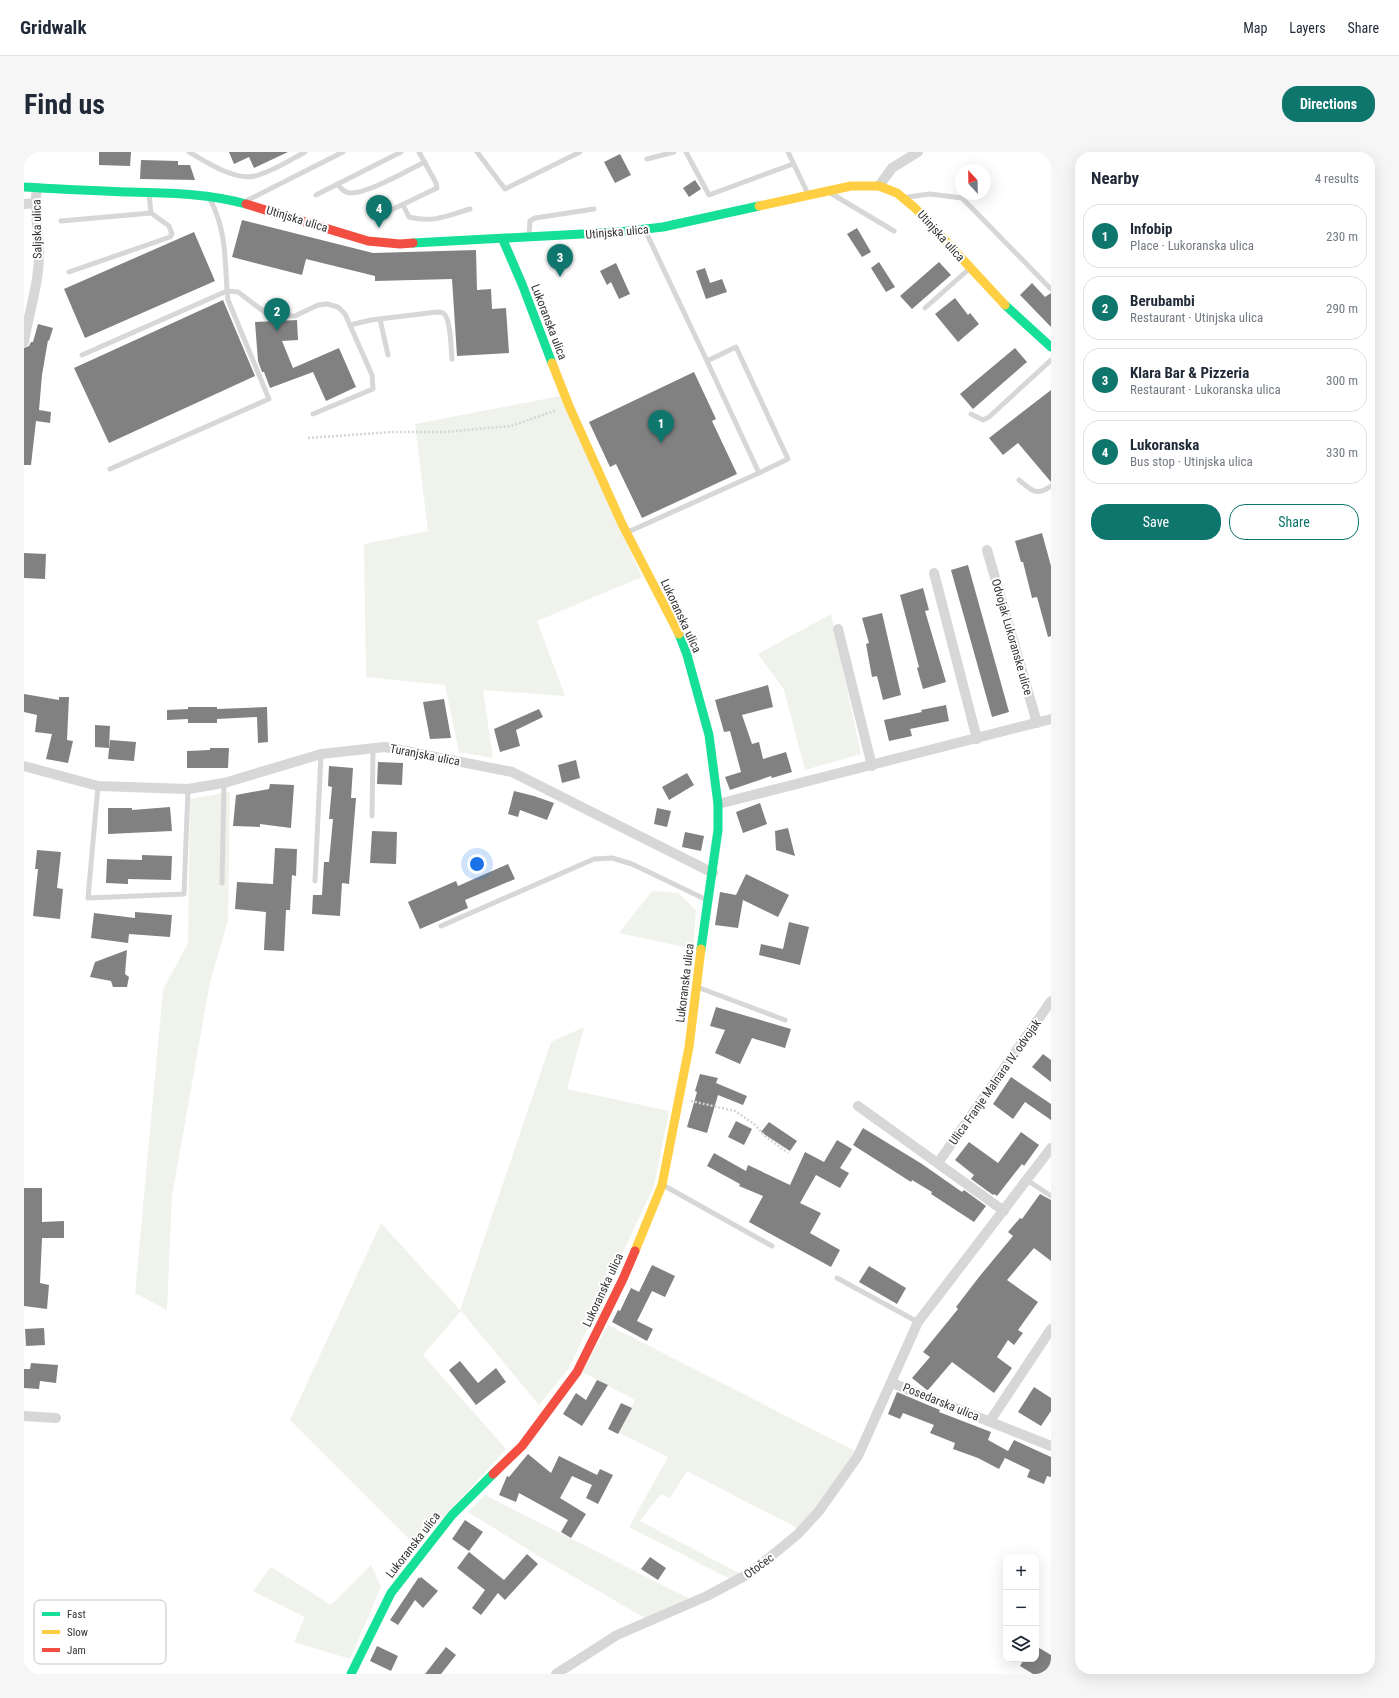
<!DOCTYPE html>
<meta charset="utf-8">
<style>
:root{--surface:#fff;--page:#f6f6f7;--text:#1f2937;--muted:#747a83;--line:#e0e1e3;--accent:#0f766e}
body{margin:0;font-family:"Roboto Condensed",sans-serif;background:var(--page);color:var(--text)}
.controls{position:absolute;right:12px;bottom:12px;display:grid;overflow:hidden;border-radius:8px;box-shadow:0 4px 16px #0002}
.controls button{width:36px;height:36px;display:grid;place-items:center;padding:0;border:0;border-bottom:1px solid var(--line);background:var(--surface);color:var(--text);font:20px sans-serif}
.compass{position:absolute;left:931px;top:12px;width:36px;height:36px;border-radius:50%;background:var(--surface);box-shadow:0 4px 16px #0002;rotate:338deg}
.you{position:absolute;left:453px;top:712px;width:14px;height:14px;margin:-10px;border:3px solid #fff;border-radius:50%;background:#1a73e8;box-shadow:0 0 0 6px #1a73e833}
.badge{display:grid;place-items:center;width:26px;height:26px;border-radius:50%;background:var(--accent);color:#fff;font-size:13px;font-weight:700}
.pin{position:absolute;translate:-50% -33px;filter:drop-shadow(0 1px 2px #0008)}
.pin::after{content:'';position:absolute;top:21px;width:14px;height:12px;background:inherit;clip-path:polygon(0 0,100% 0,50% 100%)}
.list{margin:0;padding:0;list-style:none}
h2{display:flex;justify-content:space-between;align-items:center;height:52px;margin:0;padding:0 16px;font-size:17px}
h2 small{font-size:13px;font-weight:400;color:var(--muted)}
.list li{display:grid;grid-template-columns:26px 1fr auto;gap:12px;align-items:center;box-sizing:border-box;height:64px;margin:0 8px 8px;padding:0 8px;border:1px solid var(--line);border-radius:16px}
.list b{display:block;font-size:15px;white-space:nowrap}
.list p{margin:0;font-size:13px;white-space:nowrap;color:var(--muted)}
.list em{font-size:13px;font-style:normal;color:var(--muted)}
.actions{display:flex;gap:8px;padding:12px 16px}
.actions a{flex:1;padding:9px 0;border:1px solid var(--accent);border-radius:16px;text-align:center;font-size:14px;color:var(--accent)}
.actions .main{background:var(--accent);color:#fff}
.icon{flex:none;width:22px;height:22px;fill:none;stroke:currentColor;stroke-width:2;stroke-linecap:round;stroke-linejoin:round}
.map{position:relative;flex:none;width:1027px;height:1522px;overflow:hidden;border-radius:16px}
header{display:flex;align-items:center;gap:24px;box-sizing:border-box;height:56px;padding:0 20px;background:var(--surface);border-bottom:1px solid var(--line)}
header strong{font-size:19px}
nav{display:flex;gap:22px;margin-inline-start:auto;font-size:14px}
.intro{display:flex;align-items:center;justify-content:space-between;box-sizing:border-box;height:96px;padding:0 24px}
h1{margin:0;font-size:28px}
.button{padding:10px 18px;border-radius:16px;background:var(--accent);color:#fff;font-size:14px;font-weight:700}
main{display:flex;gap:24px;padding:0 24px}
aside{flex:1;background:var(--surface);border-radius:16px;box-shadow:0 4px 16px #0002}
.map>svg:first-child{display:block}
.green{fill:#eff3ec}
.building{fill:#818181}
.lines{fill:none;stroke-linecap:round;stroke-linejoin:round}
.path{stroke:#d5d5d5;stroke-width:2.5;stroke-dasharray:2 2;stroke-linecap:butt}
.lane{stroke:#d7d7d7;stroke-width:5}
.street{stroke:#d7d7d7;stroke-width:10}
.fast{stroke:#16e098;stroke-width:9}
.slow{stroke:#ffcf43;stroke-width:9}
.jam{stroke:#f24e42;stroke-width:9}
.labels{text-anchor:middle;stroke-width:4;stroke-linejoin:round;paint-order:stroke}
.street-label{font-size:12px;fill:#333;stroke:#fff}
.key{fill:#fff;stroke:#c2c2c2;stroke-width:1}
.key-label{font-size:11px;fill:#333}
</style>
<header>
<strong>Gridwalk</strong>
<nav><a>Map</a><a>Layers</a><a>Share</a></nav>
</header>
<div class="intro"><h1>Find us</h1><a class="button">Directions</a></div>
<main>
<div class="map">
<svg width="1027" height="1522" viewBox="0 0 1027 1522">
<rect width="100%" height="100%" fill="#fff"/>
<!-- green -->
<g class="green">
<polygon points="536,244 618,425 513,469 541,544 459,538 469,606 435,600 421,533 342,525 340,392 404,379 391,272"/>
<polygon points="807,462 837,602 781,618 760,538 734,502"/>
<polygon points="206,640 204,768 186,830 148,1044 143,1158 111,1141 139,838 164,791 166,647"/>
<polygon points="628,739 654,741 672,758 669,797 595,781"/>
<polygon points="560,875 543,937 645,959 630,1034 545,1216 515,1253 437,1159 399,1203 482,1297 393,1395 266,1268 357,1071 436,1158 527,890"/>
<polygon points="584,1173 833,1300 801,1346 773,1376 663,1319 646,1346 637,1342 616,1369 717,1422 708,1428 605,1375 644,1305 595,1281 611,1248 558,1220"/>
<polygon points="461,1343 666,1447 621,1466 526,1411 444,1360"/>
<polygon points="347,1413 357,1435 326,1507 270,1490 281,1465 229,1439 247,1415 307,1453"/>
</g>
<!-- building -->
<g class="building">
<polygon points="75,0 107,0 106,14 75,13"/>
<polygon points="205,0 264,0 230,16 225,5 210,12"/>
<polygon points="596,2 607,23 591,31 580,10"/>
<polygon points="117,8 154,9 154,13 166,13 171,28 116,27"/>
<polygon points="671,28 677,37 665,45 659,36"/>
<polygon points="218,68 349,101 452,98 453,138 467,137 468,157 482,156 485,201 433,204 428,127 351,129 351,124 282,107 278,123 208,105"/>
<polygon points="833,76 847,100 838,105 823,82"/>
<polygon points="170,80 191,129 61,186 40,137"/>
<polygon points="855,110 871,135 862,140 847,116"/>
<polygon points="915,110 927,123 888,157 876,144"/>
<polygon points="592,111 606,142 595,147 587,130 583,133 576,119"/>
<polygon points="681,116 686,131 698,127 703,140 682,147 672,119"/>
<polygon points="1008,131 1021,145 1027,141 1027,175 996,143"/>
<polygon points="931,146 944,163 946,161 955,172 934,190 911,162"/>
<polygon points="199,148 231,224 85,291 50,216"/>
<polygon points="273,168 274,188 258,189 269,216 315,196 332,235 302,249 289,220 246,236 240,220 238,220 234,209 231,170"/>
<polygon points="14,172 29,176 25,189 24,188 18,223 15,258 27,260 26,271 12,269 7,313 0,313 0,196 5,194 7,190 9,190"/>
<polygon points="991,196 1003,210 949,257 936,242"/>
<polygon points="670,220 692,267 688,269 713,322 618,366 592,312 586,315 565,270"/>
<polygon points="1027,238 1027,330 994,291 979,303 965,286"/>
<polygon points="1018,381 1027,414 1027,484 1024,485 1013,445 1008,446 999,410 997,410 991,389"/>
<polygon points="0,401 22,402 21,427 0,426"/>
<polygon points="944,413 985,560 968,565 927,418"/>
<polygon points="899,436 905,458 901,459 922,530 899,537 893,516 895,515 876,443"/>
<polygon points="858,461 877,543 859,548 853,524 848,525 842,492 845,491 838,466"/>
<polygon points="744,533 749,555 718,563 728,592 735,590 739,607 762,600 768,620 748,626 747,624 706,638 701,625 717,620 706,579 700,580 691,548"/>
<polygon points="0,542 35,548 35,545 45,545 43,588 49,589 44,611 22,607 28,582 11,580 13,563 0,560"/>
<polygon points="420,547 427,586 406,587 399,550"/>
<polygon points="922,553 925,569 886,577 888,584 865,589 860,568 898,560 897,558"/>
<polygon points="164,555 193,555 193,557 243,555 244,590 234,591 233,565 193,567 193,571 164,571 164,567 143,568 143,558 164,557"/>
<polygon points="515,557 519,565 492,578 496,594 476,600 470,577"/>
<polygon points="71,573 86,574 85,596 71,595"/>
<polygon points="86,588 112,590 110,609 84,607"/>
<polygon points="186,596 205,596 204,616 163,616 163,599 186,598"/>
<polygon points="552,608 556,626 538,631 534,613"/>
<polygon points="354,610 379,611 378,633 353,632"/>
<polygon points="305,614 329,616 327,646 332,646 325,732 318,731 316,764 288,762 289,743 298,743 300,710 305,710 309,667 305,667 308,635 304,634"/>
<polygon points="663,621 670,633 645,648 638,635"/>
<polygon points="246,632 270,633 267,676 236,672 236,675 209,674 212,643 245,637"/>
<polygon points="490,639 510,644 530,651 523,668 496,658 494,665 484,662"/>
<polygon points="736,651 743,672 719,681 712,660"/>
<polygon points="146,655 148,679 84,682 84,656 108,656 108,658"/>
<polygon points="633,656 647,659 643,675 630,672"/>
<polygon points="764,676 771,704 752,698 751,679"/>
<polygon points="348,679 373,680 372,712 346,711"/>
<polygon points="661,680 680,684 677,699 658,695"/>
<polygon points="251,696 273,697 272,724 268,723 266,758 262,758 260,799 240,798 242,760 211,757 213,730 249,732"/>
<polygon points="13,698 37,700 33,736 39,737 36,767 9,764 14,717 11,717"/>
<polygon points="118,703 148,704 147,728 104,727 104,732 82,731 83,707 118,708"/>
<polygon points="484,712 491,727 441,748 444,756 396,777 384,750 432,729 434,734"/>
<polygon points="722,722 765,743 754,765 719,748 714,776 691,773 696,740 712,743"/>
<polygon points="111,760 148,763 146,785 105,782 104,791 67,786 70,761 111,766"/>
<polygon points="765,770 785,775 776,813 735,803 737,792 759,797"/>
<polygon points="103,798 101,822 105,825 103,835 89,835 87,829 66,825 71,810"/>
<polygon points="692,855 767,877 761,896 728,886 716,912 691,901 701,878 686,874"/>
<polygon points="1019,902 1027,908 1027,930 1008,915"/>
<polygon points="676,922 694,926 692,931 723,944 719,953 694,943 683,981 663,975 673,940 671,939"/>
<polygon points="987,925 1027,952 1027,968 1001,950 989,967 969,952"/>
<polygon points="712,969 728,977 720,993 704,985"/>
<polygon points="745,970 773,989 766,999 737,980"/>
<polygon points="839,976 898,1012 938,1040 940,1038 962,1054 950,1070 907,1042 908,1040 888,1028 887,1030 829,993"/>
<polygon points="997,980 1015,993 1000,1014 998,1012 973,1044 970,1042 969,1043 947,1027 950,1023 931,1008 945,990 974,1011"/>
<polygon points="813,988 828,997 816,1016 825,1021 816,1036 792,1023 776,1051 797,1061 786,1081 816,1098 807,1115 725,1070 739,1044 715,1034 716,1032 683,1014 690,1001 722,1019 724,1013 766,1033 781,1000 800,1010"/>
<polygon points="0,1036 18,1036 18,1070 40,1069 40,1086 18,1086 16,1131 25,1133 23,1157 0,1154"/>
<polygon points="1016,1042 1027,1048 1027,1109 1010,1096 983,1128 1014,1150 994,1178 999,1181 990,1193 984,1188 973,1205 988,1216 970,1241 928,1210 904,1238 903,1238 888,1226 906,1205 899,1200 934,1157 932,1155 955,1125 989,1084 984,1080 996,1066 998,1067"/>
<polygon points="628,1113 651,1124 641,1145 628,1139 613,1169 629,1177 623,1189 588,1170 594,1158 596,1159 607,1136 615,1140"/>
<polygon points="845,1114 882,1136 873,1152 835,1130"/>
<polygon points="20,1176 21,1193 2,1194 1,1177"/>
<polygon points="436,1209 454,1231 472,1216 482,1230 452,1253 425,1218"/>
<polygon points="7,1211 34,1213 32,1231 16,1229 15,1237 0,1236 0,1217 6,1217"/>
<polygon points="573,1228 584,1233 558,1274 539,1262 552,1241 562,1248"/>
<polygon points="1010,1235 1027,1246 1027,1259 1017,1274 994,1260"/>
<polygon points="873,1240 916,1258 915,1260 967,1280 964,1288 984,1299 990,1288 1027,1305 1027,1325 1023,1324 1020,1332 1003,1325 1006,1318 981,1306 982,1304 975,1317 954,1306 929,1297 931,1291 906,1281 910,1273 879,1261 876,1267 864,1262"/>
<polygon points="597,1251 608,1256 594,1282 584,1277"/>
<polygon points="504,1302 527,1321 535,1304 573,1323 576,1317 589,1323 574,1352 562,1346 568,1333 548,1324 536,1346 562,1362 547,1386 537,1380 544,1368 495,1341 492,1350 475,1343 483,1324 485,1325"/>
<polygon points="441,1368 459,1380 445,1399 428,1387"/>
<polygon points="445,1400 480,1428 503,1402 514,1412 481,1448 474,1441 457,1463 448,1456 461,1438 433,1416"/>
<polygon points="626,1405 642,1416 634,1428 617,1417"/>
<polygon points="395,1425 396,1427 397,1425 414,1439 399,1456 391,1448 374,1473 366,1468"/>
<polygon points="353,1494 374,1504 367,1519 346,1509"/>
<polygon points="1012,1494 1027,1503 1027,1522 1009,1522 996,1514 1000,1507 1012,1507"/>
<polygon points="422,1495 432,1503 417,1522 401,1522"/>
</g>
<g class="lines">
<!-- path -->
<g class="path">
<polyline points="284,286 368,280 421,280 487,274 533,258"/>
<polyline points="667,949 711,959 730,972 741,984 764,1001"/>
</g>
<!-- lane -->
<g class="lane">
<path d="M165,0C182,10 211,29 231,24C248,20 266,8 281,0"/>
<polyline points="453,0 481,37 556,0"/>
<polyline points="662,0 685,43 769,12"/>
<polyline points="764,0 784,42"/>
<polyline points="623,7 650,0"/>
<path d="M313,32C317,36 320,41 326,41C343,42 384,18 401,10"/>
<polyline points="808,42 870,79"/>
<polyline points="292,43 377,0"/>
<polyline points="884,45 906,42 938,46 1027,137"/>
<polyline points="224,48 319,0"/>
<path d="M379,53L385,65C409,71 423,64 446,57"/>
<polyline points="361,61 413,36 412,31 395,0"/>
<polyline points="37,69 127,61"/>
<polyline points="621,78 683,209 712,195 764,307 735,321 683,209"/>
<polyline points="505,83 506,69 511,66 570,57"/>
<polyline points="45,120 146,85 148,82 145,74 127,61 125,42"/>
<polyline points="901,156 945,117"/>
<polyline points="356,167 364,203"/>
<path d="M326,173L347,168L413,160C415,160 417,160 419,161C427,165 427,198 428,207"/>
<polyline points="58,203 203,139 214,140 246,164 271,164 294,153 303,152 314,155 321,162 348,223 349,237 289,262"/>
<polyline points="947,262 959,268 965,265 1027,208"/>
<path d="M86,317L245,247L204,148L203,139C201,105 202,78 186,47"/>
<path d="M995,328C1007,338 1012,345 1027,334"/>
<polyline points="604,380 735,321"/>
<polyline points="74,634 64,746 160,742 164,637"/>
<polyline points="348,664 349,597"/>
<polyline points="291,729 297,602"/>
<polyline points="198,731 200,631"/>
<polyline points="417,774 570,707 588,706 608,712 683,748"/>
<polyline points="673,835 761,868"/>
<polyline points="1003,1028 1027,1044"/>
<polyline points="639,1033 748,1094"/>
<polyline points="813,1126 894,1170"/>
</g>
<!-- street -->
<g class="street">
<polyline points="855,34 868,16 894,0"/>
<polyline points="0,52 11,51"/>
<path d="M0,190C5,159 16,129 15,98C15,76 9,59 13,36"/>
<polyline points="963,398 1013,571"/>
<polyline points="910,421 953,587"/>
<polyline points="814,477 848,614"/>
<polyline points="0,614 74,634 164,637 200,631 297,602 361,595 488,620 689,721"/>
<polyline points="694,652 1027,567"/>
<polyline points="834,954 980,1059"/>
<polyline points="914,1011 1027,849"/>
<polyline points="868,1231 1027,1294"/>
<polyline points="0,1264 32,1266"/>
<polyline points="966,1269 1027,1177"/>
<polyline points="532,1522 593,1483 683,1444 728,1420 774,1382 795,1359 834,1304 894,1170 1027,996"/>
</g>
<!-- fast -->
<g class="fast">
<path d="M0,35C35,37 69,39 104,40C143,41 183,41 222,52"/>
<polyline points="479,88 498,132 528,211"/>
<polyline points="389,91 595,80 639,75 735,54"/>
<polyline points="981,153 1027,195"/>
<polyline points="655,482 663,503 685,583 694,652 694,678 677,797"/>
<polyline points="327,1522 367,1441 428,1363 469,1322"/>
</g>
<!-- slow -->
<g class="slow">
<polyline points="735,54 827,34 855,34 873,41 891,56 981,153"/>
<polyline points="528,211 545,254 598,372 655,482"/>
<polyline points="611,1099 638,1033 665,895 677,797"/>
</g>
<!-- jam -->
<g class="jam">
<polyline points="222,52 344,89 376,92 389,91"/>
<polyline points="469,1322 498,1294 553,1220 599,1127 611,1099"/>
</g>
</g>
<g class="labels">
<!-- street labels -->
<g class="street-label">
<text transform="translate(273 67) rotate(17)" y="4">Utinjska ulica</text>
<text transform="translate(13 77) rotate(-91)" y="4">Saljska ulica</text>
<text transform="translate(593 80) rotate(-5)" y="4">Utinjska ulica</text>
<text transform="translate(917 84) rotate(48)" y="4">Utinjska ulica</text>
<text transform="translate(525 170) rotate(69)" y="4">Lukoranska ulica</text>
<text transform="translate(657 464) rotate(65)" y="4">Lukoranska ulica</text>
<text transform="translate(988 485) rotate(74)" y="4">Odvojak Lukoranske ulice</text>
<text transform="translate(401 603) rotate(11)" y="4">Turanjska ulica</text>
<text transform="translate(661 831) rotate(-83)" y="4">Lukoranska ulica</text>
<text transform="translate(971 930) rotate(-55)" y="4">Ulica Franje Malnara IV. odvojak</text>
<text transform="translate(579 1138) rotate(-65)" y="4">Lukoranska ulica</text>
<text transform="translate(917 1250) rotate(22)" y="4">Posedarska ulica</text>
<text transform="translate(389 1393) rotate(-52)" y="4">Lukoranska ulica</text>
<text transform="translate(735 1414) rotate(-36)" y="4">Otočec</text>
</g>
</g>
<!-- legend -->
<rect x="10" y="1448" width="132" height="64" rx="6" class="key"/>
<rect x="18" y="1460" width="18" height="4" fill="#16e098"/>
<rect x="18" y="1478" width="18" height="4" fill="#ffcf43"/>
<rect x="18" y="1496" width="18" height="4" fill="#f24e42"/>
<g class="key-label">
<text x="43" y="1466">Fast</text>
<text x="43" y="1484">Slow</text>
<text x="43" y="1502">Jam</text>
</g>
</svg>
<div class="controls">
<button>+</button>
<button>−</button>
<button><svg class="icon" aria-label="layers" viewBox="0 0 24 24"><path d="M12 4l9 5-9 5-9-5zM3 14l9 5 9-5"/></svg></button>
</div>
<svg class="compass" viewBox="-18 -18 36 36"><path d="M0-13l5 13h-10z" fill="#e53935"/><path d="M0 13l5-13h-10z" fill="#747a83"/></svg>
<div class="you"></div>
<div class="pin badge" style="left:637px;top:291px">1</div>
<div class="pin badge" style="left:253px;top:179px">2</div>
<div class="pin badge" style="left:536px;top:125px">3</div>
<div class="pin badge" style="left:355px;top:76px">4</div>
</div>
<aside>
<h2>Nearby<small>4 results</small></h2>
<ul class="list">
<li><span class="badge">1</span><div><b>Infobip</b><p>Place · Lukoranska ulica</p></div><em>230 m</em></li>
<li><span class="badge">2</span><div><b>Berubambi</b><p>Restaurant · Utinjska ulica</p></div><em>290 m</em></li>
<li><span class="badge">3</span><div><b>Klara Bar &amp; Pizzeria</b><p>Restaurant · Lukoranska ulica</p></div><em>300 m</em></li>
<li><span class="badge">4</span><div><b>Lukoranska</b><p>Bus stop · Utinjska ulica</p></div><em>330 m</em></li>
</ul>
<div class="actions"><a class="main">Save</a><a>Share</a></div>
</aside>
</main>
